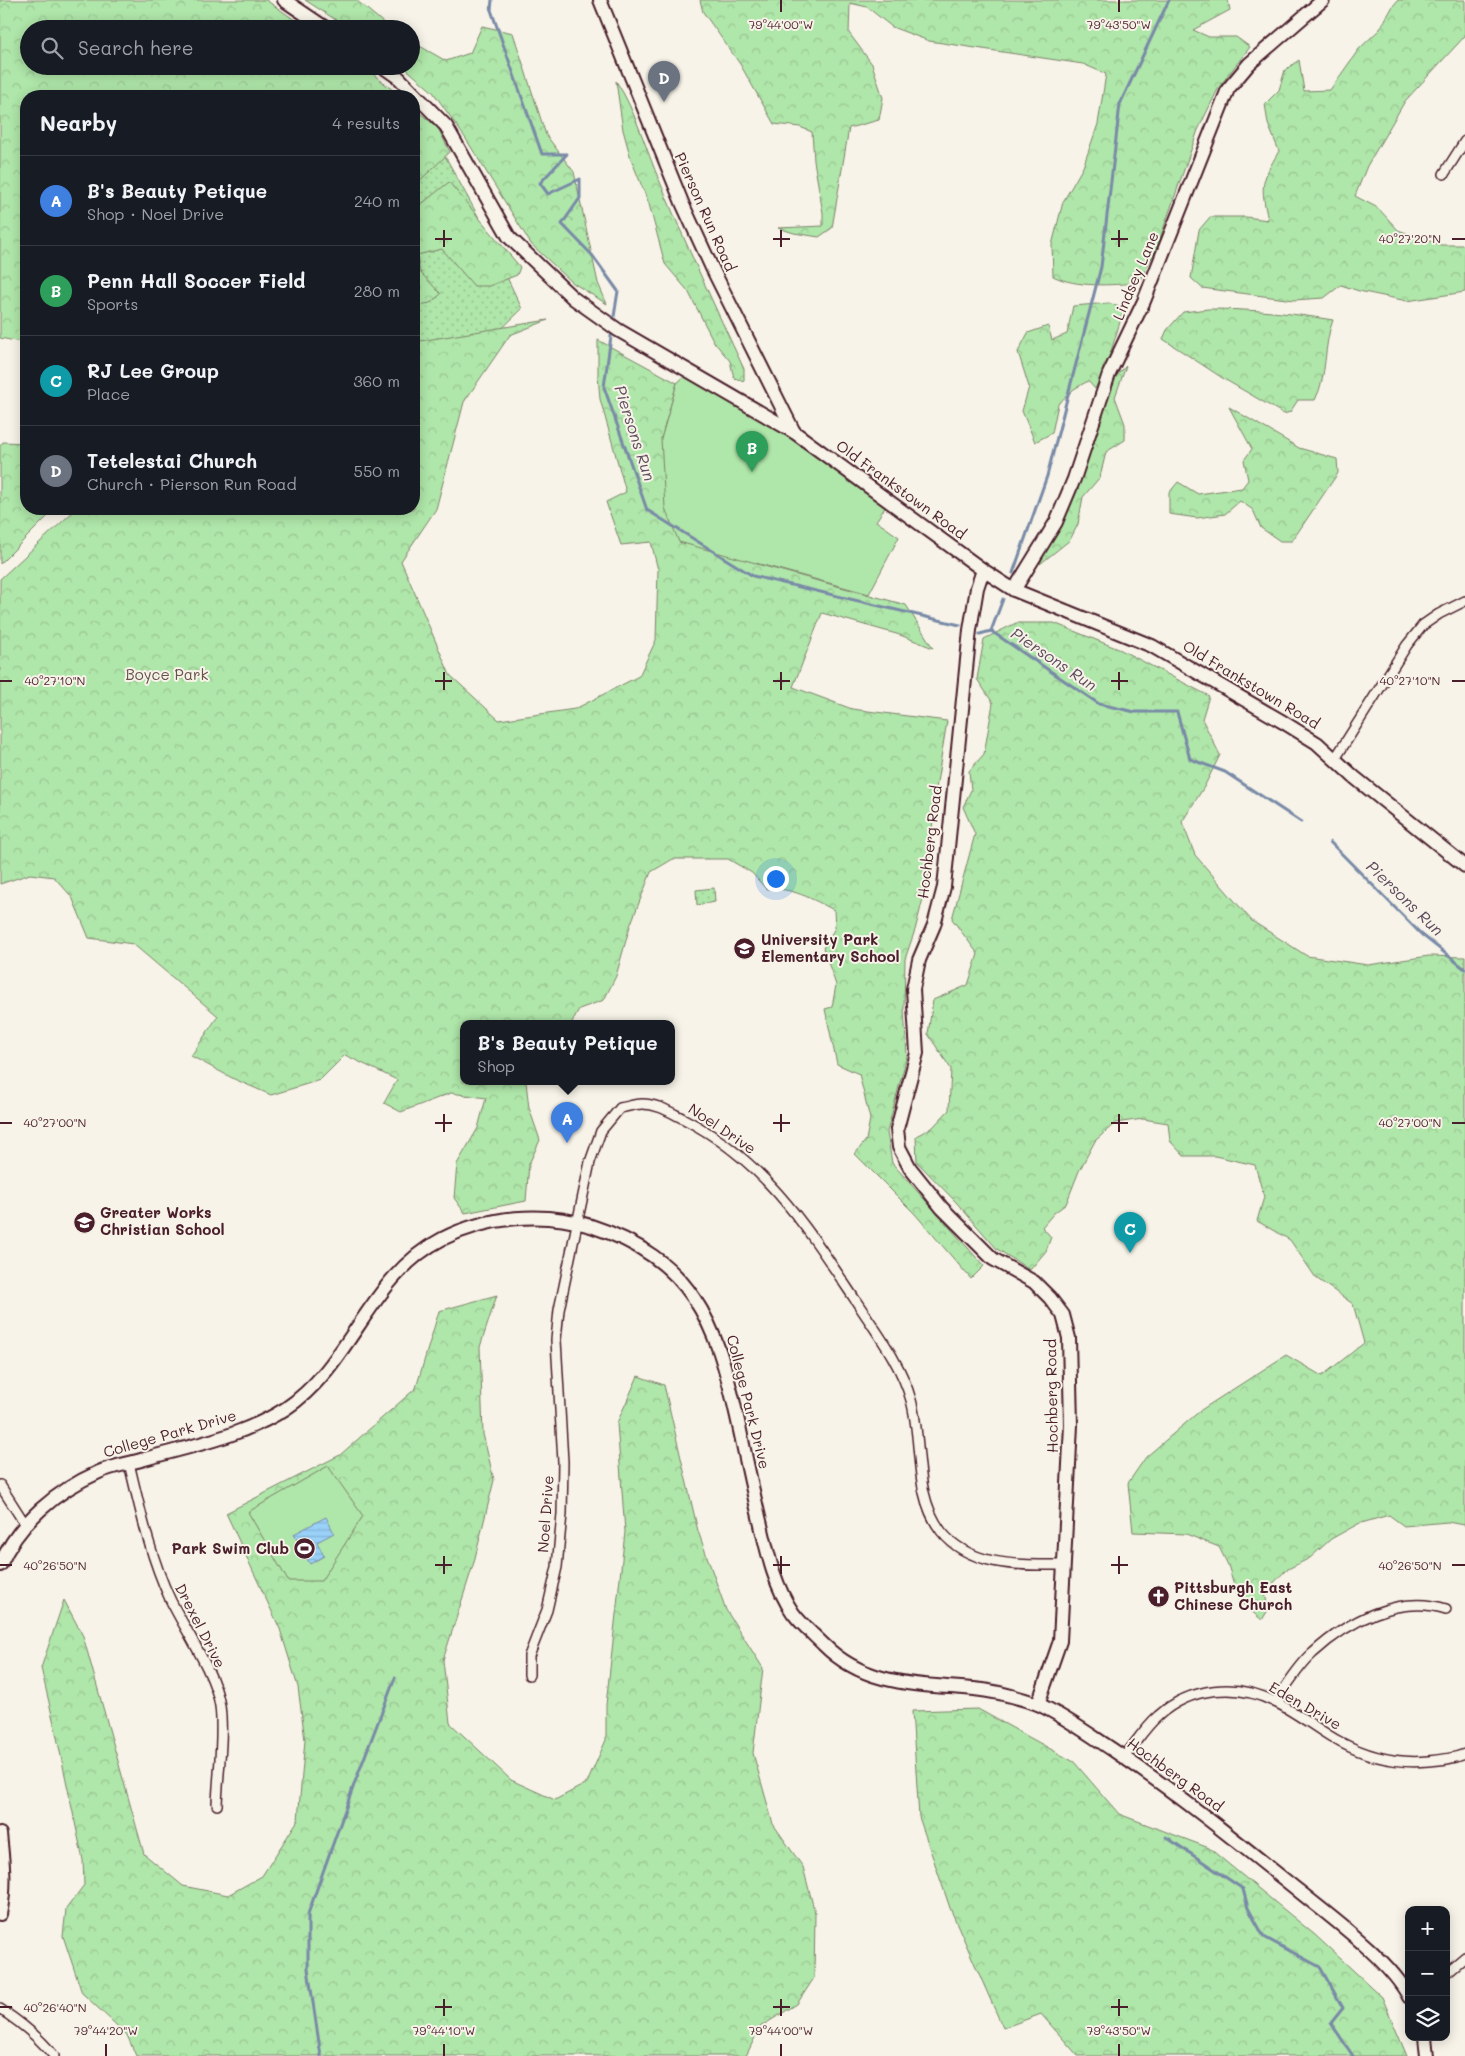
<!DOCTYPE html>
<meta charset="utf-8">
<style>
:root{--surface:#171b24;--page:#242831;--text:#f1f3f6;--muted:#9ea1a6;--line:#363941;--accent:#a6949b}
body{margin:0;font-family:Mali,sans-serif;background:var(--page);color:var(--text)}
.controls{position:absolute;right:15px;bottom:15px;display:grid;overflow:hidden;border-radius:10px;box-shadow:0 2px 12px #0003}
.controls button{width:45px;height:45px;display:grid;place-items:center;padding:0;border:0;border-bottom:1px solid var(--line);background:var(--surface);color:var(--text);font:25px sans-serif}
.you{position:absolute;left:775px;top:878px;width:18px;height:18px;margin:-12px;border:4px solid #fff;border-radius:50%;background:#1a73e8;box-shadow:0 0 0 8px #1a73e833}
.badge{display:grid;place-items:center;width:32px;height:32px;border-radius:50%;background:var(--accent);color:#fff;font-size:16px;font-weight:700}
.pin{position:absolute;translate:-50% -41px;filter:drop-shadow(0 1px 2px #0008)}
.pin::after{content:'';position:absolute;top:26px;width:18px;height:15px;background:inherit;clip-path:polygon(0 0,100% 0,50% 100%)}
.popup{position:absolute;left:460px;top:1020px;width:215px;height:65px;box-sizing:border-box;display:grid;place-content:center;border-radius:10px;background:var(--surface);filter:drop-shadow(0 1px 4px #0005);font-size:16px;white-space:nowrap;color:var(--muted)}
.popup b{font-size:19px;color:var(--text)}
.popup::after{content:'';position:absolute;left:50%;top:100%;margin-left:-10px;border:10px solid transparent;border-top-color:var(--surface)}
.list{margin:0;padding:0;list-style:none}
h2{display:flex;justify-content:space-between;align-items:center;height:65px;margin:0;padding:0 20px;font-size:21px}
h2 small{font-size:16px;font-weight:400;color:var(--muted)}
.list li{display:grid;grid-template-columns:32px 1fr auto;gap:15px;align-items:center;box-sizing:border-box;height:90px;padding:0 20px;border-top:1px solid var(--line)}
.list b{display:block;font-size:19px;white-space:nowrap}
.list p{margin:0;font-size:16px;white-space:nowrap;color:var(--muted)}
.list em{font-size:16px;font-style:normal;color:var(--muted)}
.icon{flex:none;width:28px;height:28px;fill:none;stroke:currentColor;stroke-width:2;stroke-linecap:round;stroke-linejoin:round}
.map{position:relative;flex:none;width:1465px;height:2056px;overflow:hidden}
.search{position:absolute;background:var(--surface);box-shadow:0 2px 12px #0003;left:20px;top:20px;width:400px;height:55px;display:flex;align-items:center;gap:12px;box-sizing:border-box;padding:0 18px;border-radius:28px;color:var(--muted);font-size:19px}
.panel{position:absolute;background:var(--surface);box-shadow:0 2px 12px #0003;left:20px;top:90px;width:400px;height:425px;border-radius:20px}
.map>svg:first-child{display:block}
.grass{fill:url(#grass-dots);stroke:#7c826a}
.forest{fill:url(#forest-crowns);stroke:#7c826a}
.garden{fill:#afe6a9;stroke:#7c826a}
.water{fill:url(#water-rules);stroke:#798aa7}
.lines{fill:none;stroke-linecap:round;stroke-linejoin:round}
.stream{stroke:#798aa7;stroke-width:3}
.street-casing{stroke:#4a1f2b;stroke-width:12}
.secondary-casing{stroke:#4a1f2b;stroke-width:16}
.street{stroke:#f7f3e8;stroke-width:9}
.secondary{stroke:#f7f3e8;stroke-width:12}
.ticks{fill:none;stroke:#4a1f2b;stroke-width:2}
.labels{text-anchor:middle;stroke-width:4;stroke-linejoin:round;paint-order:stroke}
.street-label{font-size:15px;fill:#4a1f2b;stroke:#f7f3e8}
.park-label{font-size:15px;fill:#63514a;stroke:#f7f3e8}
.poi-label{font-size:15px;font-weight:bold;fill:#4a1f2b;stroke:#f7f3e8;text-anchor:start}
.water-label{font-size:16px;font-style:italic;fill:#5e4c5e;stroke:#f7f3e8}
.ticks-label{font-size:12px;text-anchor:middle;fill:#4a1f2b;stroke:#f7f3e8;stroke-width:4;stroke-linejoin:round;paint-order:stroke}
</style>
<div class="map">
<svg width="1465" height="2056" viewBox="0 0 1465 2056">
<defs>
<pattern id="grass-dots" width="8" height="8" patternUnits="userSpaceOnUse" patternTransform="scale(1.25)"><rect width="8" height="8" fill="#afe6a9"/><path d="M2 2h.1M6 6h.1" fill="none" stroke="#98c592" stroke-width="1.8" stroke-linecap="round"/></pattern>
<pattern id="forest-crowns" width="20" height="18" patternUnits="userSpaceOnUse" patternTransform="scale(1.25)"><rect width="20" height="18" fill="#afe6a9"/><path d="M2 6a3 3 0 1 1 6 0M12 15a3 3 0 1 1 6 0" fill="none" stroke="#98c592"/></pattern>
<pattern id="water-rules" width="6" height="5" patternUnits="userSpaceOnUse" patternTransform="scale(1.25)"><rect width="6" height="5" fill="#99d1f9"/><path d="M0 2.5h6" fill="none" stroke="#85b3d6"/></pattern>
</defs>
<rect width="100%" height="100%" fill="#f7f3e8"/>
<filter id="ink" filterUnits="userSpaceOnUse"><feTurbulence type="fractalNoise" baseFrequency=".02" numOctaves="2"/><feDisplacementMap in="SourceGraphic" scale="10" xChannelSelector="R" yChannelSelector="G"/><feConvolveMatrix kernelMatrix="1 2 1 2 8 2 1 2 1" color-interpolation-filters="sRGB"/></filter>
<g filter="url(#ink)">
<!-- grass -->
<g class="grass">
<polygon points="414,114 427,123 478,216 522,309 414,414"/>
<polygon points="714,888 715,902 697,905 696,890"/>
</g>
<!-- forest -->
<g class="forest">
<polygon points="0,0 266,0 308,29 29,29 29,66 363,66 400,96 26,96 26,343 0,338"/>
<polygon points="305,0 356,0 391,29 350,29"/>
<path d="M700,0H1228L1230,10L1193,30L1209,37H1236L1250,47L1219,87L1198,130L1156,250L1138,283C1111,285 1077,288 1053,276L1052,245L1063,202L1083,167L1098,124L1106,74L1083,64L929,41L892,27L867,7L850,3L849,33L872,64L883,98L879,120L849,128L832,228L819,237L794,233L778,228L823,226V213L814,161L812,132L800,127L774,124L740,64L703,12Z"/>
<path d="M1398,0H1465V36L1405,101L1367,166L1355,196L1378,208L1398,230L1441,245H1465V292L1407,301L1359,291L1341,285L1324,298L1294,300L1202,288L1191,278L1199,230L1210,217H1246L1268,220C1260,184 1261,182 1279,151L1268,124L1265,104L1279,90L1285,70L1299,60L1304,91L1330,90L1359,49L1380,29L1393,6Z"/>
<polygon points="482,26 513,33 546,135 574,172 598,283 607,304 573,283 531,244 466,139 433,92 403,66 411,66 411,41 446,61 470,53"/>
<path d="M616,81C636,111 645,148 660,182C686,245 715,307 744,369V381L734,378L730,361L714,342L688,291L665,264L649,204L631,159L623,130Z"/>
<polygon points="414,108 438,128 450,152 414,186"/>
<polygon points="449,182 520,267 517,275 489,286 474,286 442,249 417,255 420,272 441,294 430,303 414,306 414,210"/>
<polygon points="1109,303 1124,309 1108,361 1095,389 1088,381 1074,389 1058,404 1052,433 1035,442 1022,411 1029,387 1018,352 1028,333 1048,326 1052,340 1067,334 1073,306"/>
<path d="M1208,309C1250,309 1291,313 1333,320C1323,346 1328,375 1315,400H1298L1290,412L1284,414L1224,379L1163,339L1167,330L1183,312Z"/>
<path d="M548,320L510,335L464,402L436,509L401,561L450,675L499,720L575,709L639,676L656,640L658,570L651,542L621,545L606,502L626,492L600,399L598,375V340L677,383L661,439L757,564L906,605L933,648L900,635L822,613L793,687L852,709L947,721L935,795L928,879L915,930L905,959L904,1009L907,1056L887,1132L892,1163L984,1266L971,1279L915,1214L855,1154L866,1140L870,1119L859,1074L837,1064L825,1009L832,1007L836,985L823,948L835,928L834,910C812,899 792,887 766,889L752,873L728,859H673L651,872L630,926L616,976L604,1000L579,1009L571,1024H463V1082H526L529,1108L540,1140L529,1164L526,1201L465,1213L454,1198L457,1164L478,1128L486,1098L451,1093L401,1112L384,1103L397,1080L345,1055L320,1080L271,1095L234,1079L191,1056L218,1016L133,944L89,938L72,897L54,877L30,874L0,884V579L76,509H414V342Z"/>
<polygon points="1126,366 1115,397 1125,424 1125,440 1106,452 1100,477 1083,497 1078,524 1070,540 1040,564 1091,446 1100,423 1112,380"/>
<polygon points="1229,407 1299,448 1337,459 1338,473 1292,541 1280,541 1261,528 1253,510 1240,501 1225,514 1197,518 1169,514 1169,493 1178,482 1198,494 1242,488 1248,480 1244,460 1252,449"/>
<polygon points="3,442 26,443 26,509 55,509 0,564 0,446"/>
<polygon points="1016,623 1054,623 1121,650 1209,696 1202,719 1220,755 1204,787 1182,822 1195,855 1252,921 1307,956 1368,965 1429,956 1465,957 1465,1525 1447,1522 1404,1526 1389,1515 1358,1524 1331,1539 1310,1558 1286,1570 1265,1592 1268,1610 1262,1620 1239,1601 1228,1565 1219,1547 1186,1534 1133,1532 1128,1483 1146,1457 1201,1410 1286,1355 1322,1376 1364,1343 1353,1304 1316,1278 1290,1240 1257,1221 1264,1197 1255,1165 1215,1156 1184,1156 1170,1141 1168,1123 1143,1119 1115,1123 1095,1141 1079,1171 1066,1204 1054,1213 1042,1227 1051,1237 1046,1251 1030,1270 997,1249 956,1202 917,1162 916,1136 933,1127 949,1110 951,1069 928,1034 933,1000 968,985 978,954 952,919 975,834 963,807 971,790 969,771 984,754 993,703 977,679 984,639"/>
<polygon points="497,1295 480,1347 483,1434 494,1480 474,1562 443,1660 450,1723 511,1780 555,1800 587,1783 606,1740 606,1705 625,1532 617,1423 638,1376 664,1385 698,1531 726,1610 763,1668 753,1753 773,1824 803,1867 815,1913 814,1978 797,2004 760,2027 746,2056 136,2056 127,2035 82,1993 63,1936 66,1909 84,1885 83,1860 55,1728 41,1668 64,1600 83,1636 144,1854 183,1886 228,1895 262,1876 298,1820 305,1740 298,1687 280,1629 226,1513 340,1455 416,1388 439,1311"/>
<polygon points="978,1709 1074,1762 1119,1814 1209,1848 1315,1935 1382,1997 1407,2056 1078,2056 1041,2014 1003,2028 950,1908 919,1817 912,1711"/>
</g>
<!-- garden -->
<g class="garden">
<polygon points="687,374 791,435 886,506 876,521 899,537 869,594 679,542 665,508 661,439 677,383"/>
<polygon points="328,1466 363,1516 321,1581 288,1581 248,1512"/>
</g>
<!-- water -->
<polygon class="water" points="326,1517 334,1533 317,1542 324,1556 310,1564 294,1534"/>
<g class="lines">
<!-- stream -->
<g class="stream">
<polyline points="492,0 491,10 542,154 567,154 540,183 548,194 580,179 580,198 562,224 592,255 618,291 613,323"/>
<polyline points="612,329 604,387 647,510 753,576 960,625"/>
<polyline points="1013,573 1047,476 1101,267 1120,104 1169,0"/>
<polyline points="991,631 1003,599"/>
<polyline points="980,634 991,631 1099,704 1135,712 1177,712 1190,759 1225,772 1301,822"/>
<polyline points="1330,842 1421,934 1465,969"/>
<polyline points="1166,1837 1243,1889 1248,1908 1264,1937 1320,1967 1343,2008 1331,2023 1353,2056"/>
<polyline points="321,2056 308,1969 308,1914 355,1782 395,1678"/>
</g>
<defs>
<g id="street">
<polyline points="1444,174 1465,141"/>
<polyline points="1335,759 1407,645 1423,625 1439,614 1465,601"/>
<path d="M129,1463C140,1509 150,1556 170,1599C184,1628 216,1675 220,1706C224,1735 218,1774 217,1805"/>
<polyline points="0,1485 25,1524"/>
<path d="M529,1675V1656L547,1610L557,1567L562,1514L563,1462L556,1340L559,1310L590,1162L601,1131L620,1108C627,1107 635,1104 642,1104C658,1104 670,1112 684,1119C764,1160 806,1226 854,1298C875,1330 901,1363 911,1400C923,1443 913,1494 941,1531C970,1568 1022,1565 1064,1565"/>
<path d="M1275,1702C1287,1686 1298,1666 1313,1653C1348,1621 1399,1594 1446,1609"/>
<path d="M1124,1757C1135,1744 1145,1727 1158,1716C1190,1687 1237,1682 1275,1702C1298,1713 1318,1730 1340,1742C1368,1757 1396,1764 1428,1761C1441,1760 1453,1759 1465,1754"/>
<polyline points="1446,1973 1465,1957"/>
<path d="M0,2009C20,2022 39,2037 54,2056"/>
</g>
<g id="secondary">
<polyline points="284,0 327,29"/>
<polyline points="600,0 683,205 712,268 794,432"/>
<polyline points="382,66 399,78 446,126 509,237 573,298 618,330 794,432 983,570 1014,590 1152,646 1283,722 1317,743 1354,777 1465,866"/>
<path d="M983,570L977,588L970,630L944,887L934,925L919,960L913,989L917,1053L897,1129L899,1147L910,1168L942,1208L993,1259L1034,1282L1050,1298L1063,1315L1069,1338L1071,1425L1060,1641L1038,1704C1066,1717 1090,1735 1116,1752C1180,1795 1240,1844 1300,1892C1332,1918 1391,1961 1409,1997"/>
<polyline points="1014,590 1056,522 1074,479 1109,374 1144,301 1228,89 1249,64 1323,0"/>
<path d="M0,1565C19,1522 56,1491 99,1472C112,1466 127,1464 141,1460C190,1446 241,1437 285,1409C352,1365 368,1277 442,1239C488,1216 542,1211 591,1226C692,1259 716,1322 737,1417C745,1453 752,1489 761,1525C768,1555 775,1587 793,1613C802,1625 814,1635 824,1645C866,1687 920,1684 974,1689C996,1691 1017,1697 1038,1704"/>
<path d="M0,1834C3,1862 6,1887 0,1914"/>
<polyline points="1425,2037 1427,2056"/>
</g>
</defs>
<!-- street casing -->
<use href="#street" class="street-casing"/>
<!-- secondary casing -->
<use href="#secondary" class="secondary-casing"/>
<!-- street -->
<use href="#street" class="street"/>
<!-- secondary -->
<use href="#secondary" class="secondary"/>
</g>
</g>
<!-- ticks -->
<path class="ticks" d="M781,0V12M1119,0V12M444,230V247M781,230V247M1119,230V247M435,239H452M773,239H790M1111,239H1128M1452,239H1465M444,672V690M781,672V690M1119,672V690M0,681H12M435,681H452M773,681H790M1111,681H1128M1452,681H1465M444,1114V1132M781,1114V1132M1119,1114V1132M0,1123H12M435,1123H452M773,1123H790M1111,1123H1128M1452,1123H1465M444,1556V1574M781,1556V1574M1119,1556V1574M0,1565H12M435,1565H452M773,1565H790M1111,1565H1128M1452,1565H1465M444,1999V2016M781,1999V2016M1119,1999V2016M0,2007H12M435,2007H452M773,2007H790M1111,2007H1128M106,2044V2056M444,2044V2056M781,2044V2056M1119,2044V2056"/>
<!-- icons -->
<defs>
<symbol id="school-disc" viewBox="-11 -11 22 22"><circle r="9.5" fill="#4a1f2b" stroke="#f7f3e8"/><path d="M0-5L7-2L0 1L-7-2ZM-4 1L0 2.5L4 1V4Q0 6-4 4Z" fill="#fff"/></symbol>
<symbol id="stadium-disc" viewBox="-11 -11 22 22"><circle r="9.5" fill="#4a1f2b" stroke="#f7f3e8"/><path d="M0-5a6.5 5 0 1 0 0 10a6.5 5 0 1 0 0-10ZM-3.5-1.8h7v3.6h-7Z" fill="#fff"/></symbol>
<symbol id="church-disc" viewBox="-11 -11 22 22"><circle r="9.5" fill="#4a1f2b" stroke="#f7f3e8"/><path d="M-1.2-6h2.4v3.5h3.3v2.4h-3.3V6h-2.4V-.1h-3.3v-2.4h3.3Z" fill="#fff"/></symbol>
</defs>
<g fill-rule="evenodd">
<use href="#school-disc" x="732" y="936" width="25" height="25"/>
<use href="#school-disc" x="72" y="1210" width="25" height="25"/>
<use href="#stadium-disc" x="292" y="1536" width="25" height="25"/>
<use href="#church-disc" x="1146" y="1584" width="25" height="25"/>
</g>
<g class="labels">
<!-- street labels -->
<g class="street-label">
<text transform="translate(705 212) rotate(66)" y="5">Pierson Run Road</text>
<text transform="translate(1136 276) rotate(-67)" y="5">Lindsey Lane</text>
<text transform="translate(901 490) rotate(36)" y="5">Old Frankstown Road</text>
<text transform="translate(1251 685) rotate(31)" y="5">Old Frankstown Road</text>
<text transform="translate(930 842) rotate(-83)" y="5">Hochberg Road</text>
<text transform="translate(722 1129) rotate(34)" y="5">Noel Drive</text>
<text transform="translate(1052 1396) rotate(-91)" y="5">Hochberg Road</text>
<text transform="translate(748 1402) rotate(76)" y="5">College Park Drive</text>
<text transform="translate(170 1434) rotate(-16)" y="5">College Park Drive</text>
<text transform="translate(546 1514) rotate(-86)" y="5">Noel Drive</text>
<text transform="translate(200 1626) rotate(63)" y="5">Drexel Drive</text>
<text transform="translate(1305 1706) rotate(30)" y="5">Eden Drive</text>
<text transform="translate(1175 1775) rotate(36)" y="5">Hochberg Road</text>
</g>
<!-- park labels -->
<g class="park-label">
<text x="167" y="680">Boyce Park</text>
</g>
<!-- poi labels -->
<g class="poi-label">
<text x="761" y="945">University Park<tspan x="761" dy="17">Elementary School</tspan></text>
<text x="100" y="1218">Greater Works<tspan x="100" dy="17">Christian School</tspan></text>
<text x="289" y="1554" text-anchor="end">Park Swim Club</text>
<text x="1174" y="1593">Pittsburgh East<tspan x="1174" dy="17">Chinese Church</tspan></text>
</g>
<!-- water labels -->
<g class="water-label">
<text transform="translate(635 433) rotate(72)" y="6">Piersons Run</text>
<text transform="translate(1054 659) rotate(34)" y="6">Piersons Run</text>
<text transform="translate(1405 898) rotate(44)" y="6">Piersons Run</text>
</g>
</g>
<g class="ticks-label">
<text x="781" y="29">79°44'00"W</text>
<text x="1119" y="29">79°43'50"W</text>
<text x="1410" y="243">40°27'20"N</text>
<text x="55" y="685">40°27'10"N</text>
<text x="1410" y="685">40°27'10"N</text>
<text x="55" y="1127">40°27'00"N</text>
<text x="1410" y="1127">40°27'00"N</text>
<text x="55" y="1570">40°26'50"N</text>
<text x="1410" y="1570">40°26'50"N</text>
<text x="55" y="2012">40°26'40"N</text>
<text x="106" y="2035">79°44'20"W</text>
<text x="444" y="2035">79°44'10"W</text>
<text x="781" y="2035">79°44'00"W</text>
<text x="1119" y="2035">79°43'50"W</text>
</g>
</svg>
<div class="controls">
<button>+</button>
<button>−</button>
<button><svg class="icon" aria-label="layers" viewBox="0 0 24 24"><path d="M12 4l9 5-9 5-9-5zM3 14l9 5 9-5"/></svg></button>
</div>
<div class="you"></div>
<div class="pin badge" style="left:567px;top:1143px;background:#3f7fe0">A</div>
<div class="popup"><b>B's Beauty Petique</b>Shop</div>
<div class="pin badge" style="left:752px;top:472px;background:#2e9e5b">B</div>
<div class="pin badge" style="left:1130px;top:1253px;background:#0f9aa8">C</div>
<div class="pin badge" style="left:664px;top:102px;background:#6b7280">D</div>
<div class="search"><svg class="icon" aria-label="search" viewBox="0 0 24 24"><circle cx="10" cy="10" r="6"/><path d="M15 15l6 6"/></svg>Search here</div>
<section class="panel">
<h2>Nearby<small>4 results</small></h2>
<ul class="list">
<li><span class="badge" style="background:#3f7fe0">A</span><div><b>B's Beauty Petique</b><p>Shop · Noel Drive</p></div><em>240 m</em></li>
<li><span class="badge" style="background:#2e9e5b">B</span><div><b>Penn Hall Soccer Field</b><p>Sports</p></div><em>280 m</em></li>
<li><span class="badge" style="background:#0f9aa8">C</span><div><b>RJ Lee Group</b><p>Place</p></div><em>360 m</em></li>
<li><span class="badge" style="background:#6b7280">D</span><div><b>Tetelestai Church</b><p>Church · Pierson Run Road</p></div><em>550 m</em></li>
</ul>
</section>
</div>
